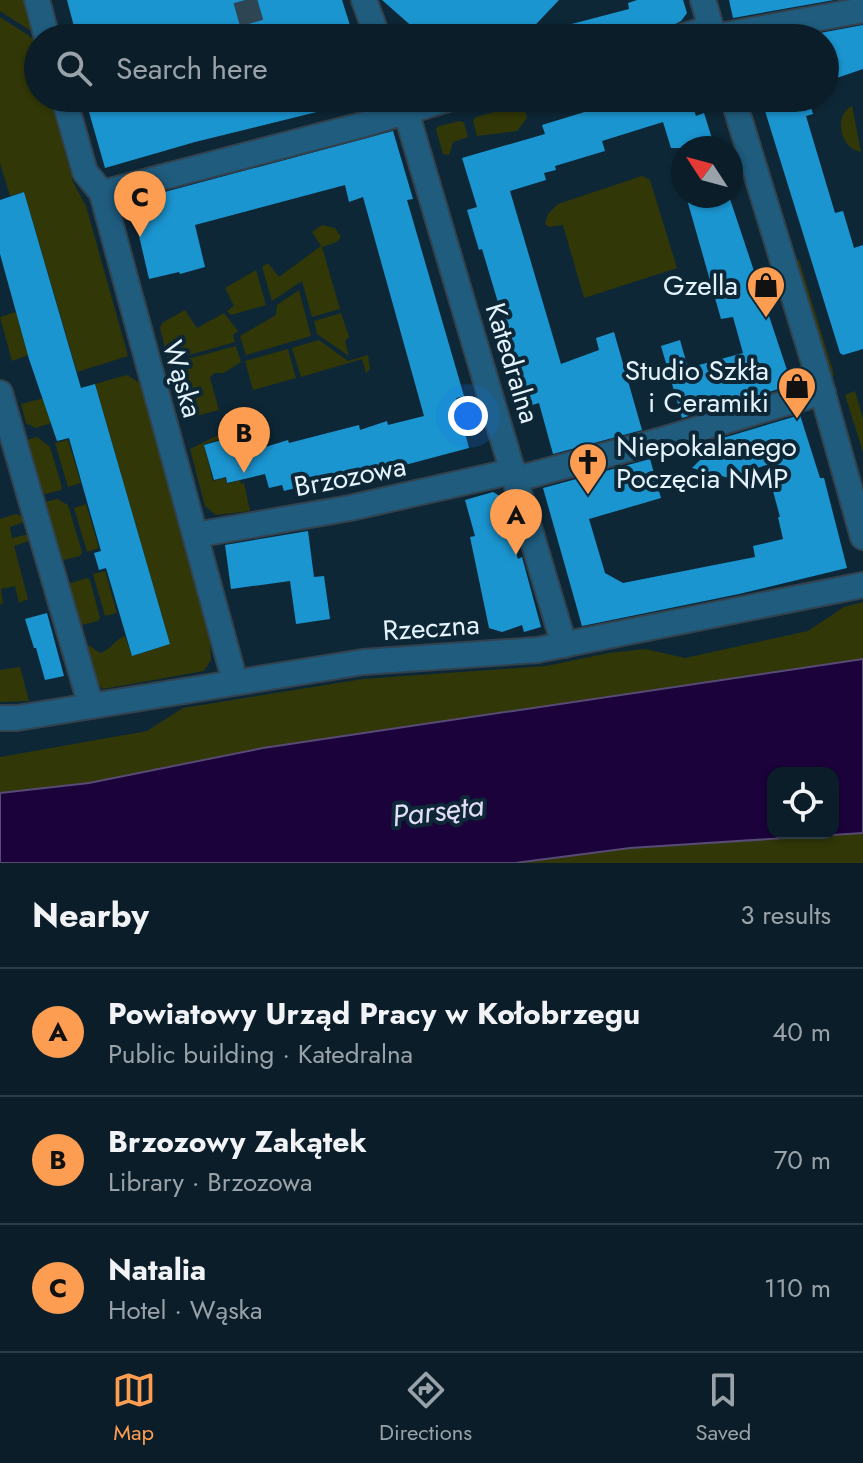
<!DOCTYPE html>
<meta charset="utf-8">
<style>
:root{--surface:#0a1d28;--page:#132630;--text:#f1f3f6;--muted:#99a2a8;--line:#2a3b45;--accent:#fc9d52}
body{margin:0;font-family:Jost,sans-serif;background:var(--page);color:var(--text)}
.controls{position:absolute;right:24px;bottom:24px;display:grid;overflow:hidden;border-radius:16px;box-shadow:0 2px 6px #0004}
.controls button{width:72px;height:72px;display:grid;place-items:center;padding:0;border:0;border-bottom:2px solid var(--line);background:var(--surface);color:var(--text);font:40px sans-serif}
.compass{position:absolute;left:671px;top:136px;width:72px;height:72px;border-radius:50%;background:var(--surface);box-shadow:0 2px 6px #0004;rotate:306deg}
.you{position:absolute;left:468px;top:416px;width:28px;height:28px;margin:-20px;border:6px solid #fff;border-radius:50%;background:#1a73e8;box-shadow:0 0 0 12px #1a73e833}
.badge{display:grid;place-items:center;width:52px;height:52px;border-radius:50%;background:var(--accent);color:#111;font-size:26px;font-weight:700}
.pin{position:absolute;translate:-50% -66px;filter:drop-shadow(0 2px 4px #0008)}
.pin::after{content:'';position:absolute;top:42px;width:28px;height:24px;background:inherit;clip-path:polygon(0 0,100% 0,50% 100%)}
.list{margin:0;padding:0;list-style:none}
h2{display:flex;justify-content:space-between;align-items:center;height:104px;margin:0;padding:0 32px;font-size:34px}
h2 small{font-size:26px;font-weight:400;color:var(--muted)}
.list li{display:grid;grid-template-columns:52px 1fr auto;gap:24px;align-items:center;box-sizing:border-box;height:128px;padding:0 32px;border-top:2px solid var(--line)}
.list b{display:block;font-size:30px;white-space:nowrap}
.list p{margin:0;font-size:26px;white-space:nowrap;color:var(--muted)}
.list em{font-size:26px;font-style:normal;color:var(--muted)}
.icon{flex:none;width:44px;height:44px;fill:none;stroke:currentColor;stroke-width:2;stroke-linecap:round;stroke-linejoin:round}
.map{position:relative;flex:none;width:863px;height:863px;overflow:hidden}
.search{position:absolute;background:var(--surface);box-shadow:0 2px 6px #0004;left:24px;right:24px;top:24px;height:88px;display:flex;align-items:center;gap:20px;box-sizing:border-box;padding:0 28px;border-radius:44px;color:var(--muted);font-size:30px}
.sheet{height:488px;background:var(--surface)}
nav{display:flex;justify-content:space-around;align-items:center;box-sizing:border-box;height:112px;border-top:2px solid var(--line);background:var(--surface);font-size:22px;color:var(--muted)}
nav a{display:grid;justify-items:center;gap:4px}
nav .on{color:var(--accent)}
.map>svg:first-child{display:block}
.green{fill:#313707}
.water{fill:#1b023a;stroke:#574a74;stroke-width:2;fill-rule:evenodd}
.building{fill:#1b95d0}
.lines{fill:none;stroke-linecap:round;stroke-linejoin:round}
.street-tunnel{stroke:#2e4654;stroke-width:24;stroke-dasharray:24 12;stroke-linecap:butt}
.street-casing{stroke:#32424e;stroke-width:28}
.street{stroke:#1f5c7e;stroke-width:24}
.labels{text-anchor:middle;stroke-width:8;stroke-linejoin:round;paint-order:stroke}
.poi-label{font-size:28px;fill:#e4f3fc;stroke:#0e2736;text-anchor:end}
.street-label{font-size:28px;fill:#e4f3fc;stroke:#0e2736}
.water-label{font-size:30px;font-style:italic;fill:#e4ddf9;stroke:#0e2736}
</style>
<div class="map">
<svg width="863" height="863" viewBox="0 0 863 863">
<rect width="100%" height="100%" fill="#0e2736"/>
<!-- green -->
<g class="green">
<polygon points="0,0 23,0 31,31 0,11"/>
<polygon points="0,17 34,39 35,45 30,47 32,54 37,53 38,56 38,98 50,98 73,182 86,206 128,356 77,372 24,192 10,196 0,163"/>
<polygon points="518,106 524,108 527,118 517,131 477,136 473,121 476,117"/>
<path d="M852,106L861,152C840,149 833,115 852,106Z"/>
<polygon points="460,121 464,123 468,137 453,142 449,155 443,154 436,129 439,126"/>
<polygon points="642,176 650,180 677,268 584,298 563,225 549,227 545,224 548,214 558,204"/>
<polygon points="322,225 335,228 341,237 337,242 322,247 340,309 312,317 302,281 272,301 262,267 268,263 279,277 321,246 312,232"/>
<polygon points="799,260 834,374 833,377 829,374 792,262"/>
<polygon points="256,270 266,305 231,315 227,311 234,306 225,288"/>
<polygon points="299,290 311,336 246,355 240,336 276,315 277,305"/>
<polygon points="185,310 197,328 224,313 238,331 233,335 235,342 168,361 160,328 162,323"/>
<polygon points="16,312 28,355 12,361 0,317"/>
<polygon points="341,313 349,337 345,341 349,356 317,334 314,321"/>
<polygon points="319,340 348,361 368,355 370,369 366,373 362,359 301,377 292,348"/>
<polygon points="236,346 241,362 224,373 214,373 210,378 219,410 188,418 184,417 169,364"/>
<polygon points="288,349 296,378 253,390 245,361"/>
<path d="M127,375L143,385L209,625L211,660L204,671L103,689L96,682L84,642L100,653C112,649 114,640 125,636L132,656L170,644L95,384Z"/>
<polygon points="855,391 863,419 863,452 845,395"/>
<polygon points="56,395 63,419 36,428 26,423 21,404"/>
<polygon points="218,435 222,439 204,444 213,481 225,478 227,484 240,480 241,484 244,483 250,511 216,515 205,506 190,449"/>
<polygon points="37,437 50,447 62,487 61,490 42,495 26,440"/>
<polygon points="68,440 81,483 68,487 55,443"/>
<polygon points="57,499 68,505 82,552 80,556 59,561 42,503"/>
<polygon points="86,504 99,548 87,552 74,508"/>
<polygon points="16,514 27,517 27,521 10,527 12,538 29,534 32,540 14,546 28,599 19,603 15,586 1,589 3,604 0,604 0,519"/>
<polygon points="105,571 117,613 105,616 93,574"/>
<polygon points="87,578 90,580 100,618 98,621 82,625 78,623 68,584"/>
<polygon points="863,602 863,659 263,748 89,783 0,793 0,757 147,731 183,708 363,679 546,666 609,653 645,649 685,658 808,631 844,607"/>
<polygon points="20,667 29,701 0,702 0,670"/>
<polygon points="863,833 863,863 515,863 630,848"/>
</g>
<!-- water -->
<path class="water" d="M863,659V833L630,848L515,863H0V793L89,783L263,748ZM773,773H833V833H773Z"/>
<!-- building -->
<g class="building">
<polygon points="67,0 342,0 354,38 77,38"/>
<polygon points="382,0 559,0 523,38 425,38"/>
<polygon points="637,0 683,0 687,13 681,21 666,29 631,38 542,38 541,32 629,9 628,3"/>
<polygon points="729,0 834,0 733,18"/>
<polygon points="863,25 863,69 825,82 825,38 793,38"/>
<polygon points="85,98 344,98 345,105 195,142 105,168"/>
<polygon points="588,98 690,98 696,116 704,113 715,148 671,148 663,122 602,141 605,151 555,166 556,170 544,173 546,180 510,191 561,364 599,350 596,338 614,332 642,430 553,454 539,403 529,406 482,249 479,250 467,210 477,207 462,158 545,134 542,125 591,110"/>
<polygon points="761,98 808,98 813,114 806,116 835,213 843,211 854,248 863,245 863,349 843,355 840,353"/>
<polygon points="393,131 413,199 407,200 464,396 456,398 469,448 371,474 370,468 284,491 282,485 269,488 265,474 227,483 226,477 214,480 204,445 254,431 259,449 288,440 289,443 359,425 360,430 387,421 388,425 424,416 363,197 349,202 345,185 195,225 205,267 180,274 179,272 149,279 131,201"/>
<polygon points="24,192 81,388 95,384 170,644 132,656 106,568 99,570 94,553 101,551 69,438 57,441 29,359 0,254 0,200"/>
<polygon points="686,196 729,196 792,385 682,418 661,346 680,340 688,368 743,353 733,317 721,319"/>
<polygon points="800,415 820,478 824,478 847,568 739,594 582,626 543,488 650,459 661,498 589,519 605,573 623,583 755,557 753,546 783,539 778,517 780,517 766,465 729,478 692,468 717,443 716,440"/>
<polygon points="493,492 505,499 508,508 503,510 508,528 518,559 522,557 541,627 524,632 522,625 502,632 489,628 470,537 475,536 465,500"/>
<polygon points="308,531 314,577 324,576 330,619 296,624 290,581 231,589 225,545"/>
<polygon points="47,613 64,676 45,680 36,648 34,648 25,619"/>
</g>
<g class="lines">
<!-- street-tunnel -->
<polyline class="street-tunnel" points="245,0 256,38"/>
<defs>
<g id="street">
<polyline points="37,0 47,38"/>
<polyline points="364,0 378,38"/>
<polyline points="703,0 714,38"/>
<polyline points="714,37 863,10"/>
<polyline points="678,38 711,28"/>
<polyline points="64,98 85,172 102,193 235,682"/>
<polyline points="402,98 564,645"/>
<polyline points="733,98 816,369 863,537"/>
<polyline points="102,193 362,125 451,98"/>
<polyline points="0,393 91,706"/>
<polyline points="517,479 665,439 823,392"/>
<polyline points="195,535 350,508 514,471"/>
<polyline points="0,718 17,718 363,662 537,650 863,585"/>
</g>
</defs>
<!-- street casing -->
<use href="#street" class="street-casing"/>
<!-- street -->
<use href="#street" class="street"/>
</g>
<!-- icons -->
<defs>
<symbol id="shop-pin" viewBox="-11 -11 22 30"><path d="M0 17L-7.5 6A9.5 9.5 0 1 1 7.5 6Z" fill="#fc9d52" stroke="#0e2736"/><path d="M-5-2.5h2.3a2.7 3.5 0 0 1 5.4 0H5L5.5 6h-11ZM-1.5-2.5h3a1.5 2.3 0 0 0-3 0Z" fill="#111"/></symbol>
<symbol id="church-pin" viewBox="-11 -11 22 30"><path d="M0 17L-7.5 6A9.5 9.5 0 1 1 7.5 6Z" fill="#fc9d52" stroke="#0e2736"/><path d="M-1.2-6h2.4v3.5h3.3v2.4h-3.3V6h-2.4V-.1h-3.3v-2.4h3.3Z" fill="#111"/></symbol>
</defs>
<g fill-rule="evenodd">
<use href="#shop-pin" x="744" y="263" width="44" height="60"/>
<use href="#shop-pin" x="775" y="364" width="44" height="60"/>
<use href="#church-pin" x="566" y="440" width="44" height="60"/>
</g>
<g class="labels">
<!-- poi labels -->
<g class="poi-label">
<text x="738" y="295">Gzella</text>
<text x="769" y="380">Studio Szkła<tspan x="769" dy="32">i Ceramiki</tspan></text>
<text x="616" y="456" text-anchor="start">Niepokalanego<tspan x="616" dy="32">Poczęcia NMP</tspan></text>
</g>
<!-- street labels -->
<g class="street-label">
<text transform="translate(513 363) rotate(73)" y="10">Katedralna</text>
<text transform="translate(183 379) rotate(74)" y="10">Wąska</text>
<text transform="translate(350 476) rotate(-11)" y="10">Brzozowa</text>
<text transform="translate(431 627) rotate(-4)" y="10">Rzeczna</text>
</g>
<!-- water labels -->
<g class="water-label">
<text transform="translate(438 811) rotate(-7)" y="10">Parsęta</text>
</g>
</g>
</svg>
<div class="controls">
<button><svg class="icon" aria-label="locate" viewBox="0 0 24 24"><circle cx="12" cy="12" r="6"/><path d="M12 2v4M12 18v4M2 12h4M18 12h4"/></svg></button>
</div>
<svg class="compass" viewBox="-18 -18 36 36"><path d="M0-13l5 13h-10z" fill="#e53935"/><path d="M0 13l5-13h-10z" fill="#99a2a8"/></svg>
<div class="you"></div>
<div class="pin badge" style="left:516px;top:555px">A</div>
<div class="pin badge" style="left:244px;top:473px">B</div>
<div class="pin badge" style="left:140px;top:237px">C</div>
<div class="search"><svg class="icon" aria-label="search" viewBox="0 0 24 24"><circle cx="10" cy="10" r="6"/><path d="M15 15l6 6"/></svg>Search here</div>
</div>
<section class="sheet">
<h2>Nearby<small>3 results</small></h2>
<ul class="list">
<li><span class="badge">A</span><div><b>Powiatowy Urząd Pracy w Kołobrzegu</b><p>Public building · Katedralna</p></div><em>40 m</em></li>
<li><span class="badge">B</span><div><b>Brzozowy Zakątek</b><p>Library · Brzozowa</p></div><em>70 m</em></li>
<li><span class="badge">C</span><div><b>Natalia</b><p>Hotel · Wąska</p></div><em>110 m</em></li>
</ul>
</section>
<nav>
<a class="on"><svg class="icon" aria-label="map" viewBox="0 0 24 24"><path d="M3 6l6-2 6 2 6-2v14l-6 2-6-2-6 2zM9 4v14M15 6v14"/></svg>Map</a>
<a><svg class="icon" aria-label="directions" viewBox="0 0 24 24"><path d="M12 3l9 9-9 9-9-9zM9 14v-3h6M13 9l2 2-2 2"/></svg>Directions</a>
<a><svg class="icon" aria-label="saved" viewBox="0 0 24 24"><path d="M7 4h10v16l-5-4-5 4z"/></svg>Saved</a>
</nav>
